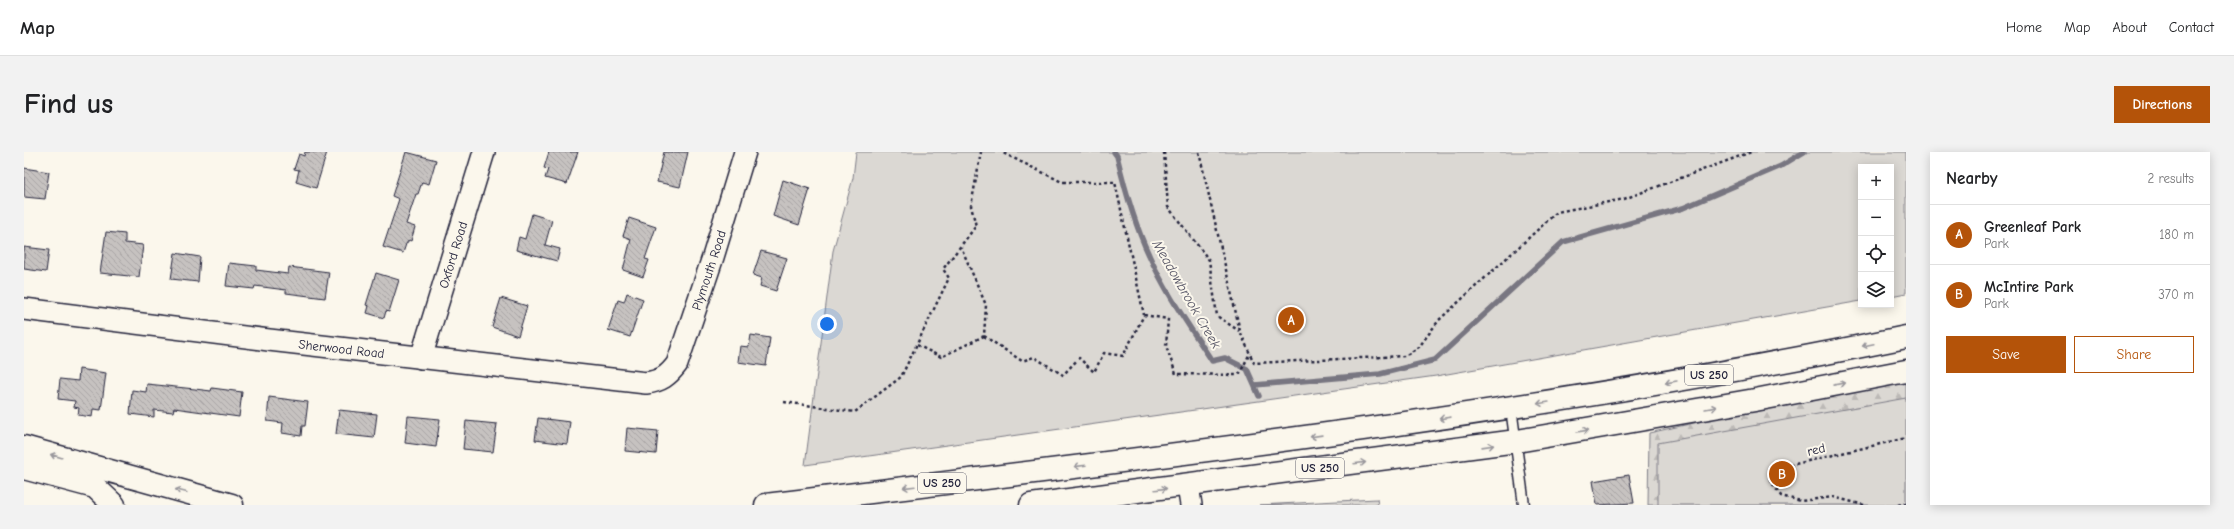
<!DOCTYPE html>
<meta charset="utf-8">
<style>
:root{--surface:#fff;--page:#f2f2f2;--text:#202124;--muted:#757577;--line:#e0e0e0;--accent:#b45309}
body{margin:0;font-family:"Comic Neue",sans-serif;background:var(--page);color:var(--text)}
.controls{position:absolute;right:12px;top:12px;display:grid;overflow:hidden;border-radius:0px;box-shadow:0 2px 10px #0003}
.controls button{width:36px;height:36px;display:grid;place-items:center;padding:0;border:0;border-bottom:1px solid var(--line);background:var(--surface);color:var(--text);font:20px sans-serif}
.you{position:absolute;left:803px;top:172px;width:14px;height:14px;margin:-10px;border:3px solid #fff;border-radius:50%;background:#1a73e8;box-shadow:0 0 0 6px #1a73e833}
.badge{display:grid;place-items:center;width:26px;height:26px;border-radius:50%;background:var(--accent);color:#fff;font-size:13px;font-weight:700}
.pin{position:absolute;translate:-50% -50%;border:2px solid #fff;box-shadow:0 1px 4px #0006}
.list{margin:0;padding:0;list-style:none}
h2{display:flex;justify-content:space-between;align-items:center;height:52px;margin:0;padding:0 16px;font-size:17px}
h2 small{font-size:13px;font-weight:400;color:var(--muted)}
.list li{display:grid;grid-template-columns:26px 1fr auto;gap:12px;align-items:center;box-sizing:border-box;height:60px;padding:0 16px;border-top:1px solid var(--line)}
.list b{display:block;font-size:15px;white-space:nowrap}
.list p{margin:0;font-size:13px;white-space:nowrap;color:var(--muted)}
.list em{font-size:13px;font-style:normal;color:var(--muted)}
.actions{display:flex;gap:8px;padding:12px 16px}
.actions a{flex:1;padding:9px 0;border:1px solid var(--accent);border-radius:0px;text-align:center;font-size:14px;color:var(--accent)}
.actions .main{background:var(--accent);color:#fff}
.icon{flex:none;width:22px;height:22px;fill:none;stroke:currentColor;stroke-width:2;stroke-linecap:round;stroke-linejoin:round}
.map{position:relative;flex:none;width:1882px;height:353px;overflow:hidden;border-radius:0px}
header{display:flex;align-items:center;gap:24px;box-sizing:border-box;height:56px;padding:0 20px;background:var(--surface);border-bottom:1px solid var(--line)}
header strong{font-size:19px}
nav{display:flex;gap:22px;margin-inline-start:auto;font-size:14px}
.intro{display:flex;align-items:center;justify-content:space-between;box-sizing:border-box;height:96px;padding:0 24px}
h1{margin:0;font-size:28px}
.button{padding:10px 18px;border-radius:0px;background:var(--accent);color:#fff;font-size:14px;font-weight:700}
main{display:flex;gap:24px;padding:0 24px}
aside{flex:1;background:var(--surface);border-radius:0px;box-shadow:0 2px 10px #0003}
.map>svg:first-child{display:block}
.forest{fill:url(#forest-firs);stroke:#7e7d87}
.park{fill:#dbd8d3;stroke:#7e7d87}
.lines{fill:none;stroke-linecap:round;stroke-linejoin:round}
.stream{stroke:#787681;stroke-width:5.5}
.building{fill:url(#building-back-hatch);stroke:#22223b}
.lane-casing{stroke:#22223b;stroke-width:13}
.street-casing{stroke:#22223b;stroke-width:24}
.highway-casing{stroke:#22223b;stroke-width:25}
.path{stroke:#22223b;stroke-width:2.5;stroke-dasharray:3 3;stroke-linecap:butt}
.lane{stroke:#fbf7ec;stroke-width:10}
.street{stroke:#fbf7ec;stroke-width:21}
.highway{stroke:#fbf7ec;stroke-width:22}
.oneway{stroke:#99979c}
.labels{text-anchor:middle;stroke-width:4;stroke-linejoin:round;paint-order:stroke}
.shield{fill:#fbf7ec;stroke:#636270;stroke-width:1}
.shield-label{font-size:12px;font-weight:bold;fill:#22223b}
.street-label{font-size:13px;fill:#22223b;stroke:#fbf7ec}
.water-label{font-size:14px;font-style:italic;fill:#545364;stroke:#fbf7ec}
</style>
<header>
<strong>Map</strong>
<nav><a>Home</a><a>Map</a><a>About</a><a>Contact</a></nav>
</header>
<div class="intro"><h1>Find us</h1><a class="button">Directions</a></div>
<main>
<div class="map">
<svg width="1882" height="353" viewBox="0 0 1882 353">
<defs>
<pattern id="forest-firs" width="22" height="20" patternUnits="userSpaceOnUse"><rect width="22" height="20" fill="#dbd8d3"/><path d="M5 1l3.5 6h-7zM16 11l3.5 6h-7z" fill="#bcb9b6"/></pattern>
<pattern id="building-back-hatch" width="6" height="6" patternUnits="userSpaceOnUse"><rect width="6" height="6" fill="#c6c2c0"/><path d="M-1 5l2 2M0 0l6 6M5-1l2 2" fill="none" stroke="#aaa6a6"/></pattern>
</defs>
<rect width="100%" height="100%" fill="#fbf7ec"/>
<filter id="ink" filterUnits="userSpaceOnUse"><feTurbulence type="fractalNoise" baseFrequency=".025" numOctaves="2"/><feDisplacementMap in="SourceGraphic" scale="8" xChannelSelector="R" yChannelSelector="G"/><feConvolveMatrix kernelMatrix="1 2 1 2 8 2 1 2 1" color-interpolation-filters="sRGB"/></filter>
<g filter="url(#ink)">
<!-- forest -->
<g class="forest">
<polygon points="1882,224 1882,353 1624,353 1625,281"/>
<polygon points="1353,347 1354,353 1235,353"/>
</g>
<!-- park -->
<g class="park">
<polygon points="832,0 1882,0 1882,141 1867,144 1867,15 1837,15 1837,149 1412,224 781,313 809,99 829,26"/>
<polygon points="1882,246 1882,353 1634,353 1634,291"/>
</g>
<g class="lines">
<!-- stream -->
<g class="stream">
<path d="M1090,0L1093,4C1101,38 1110,71 1125,103C1141,140 1166,175 1188,209L1201,206L1223,217L1235,244"/>
<polyline points="1231,233 1356,222 1411,208 1539,90 1659,56 1757,14 1780,0"/>
</g>
</g>
<!-- building -->
<g class="building">
<polygon points="281,0 303,0 292,36 272,30 275,18 270,17 275,2 280,4"/>
<polygon points="382,0 412,8 405,32 398,30 394,42 392,42 382,72 391,75 387,89 385,88 382,92 379,101 359,95 375,47 368,44"/>
<polygon points="525,0 554,0 543,32 521,26 524,17 520,16"/>
<polygon points="640,0 664,0 656,35 633,30"/>
<polygon points="0,16 25,20 21,47 0,45"/>
<polygon points="759,28 786,37 775,73 749,64"/>
<polygon points="508,62 528,68 521,93 536,97 533,109 492,98 495,85 501,87"/>
<polygon points="605,66 632,75 621,107 625,108 619,125 599,118 607,87 599,84"/>
<polygon points="82,80 101,82 101,91 119,93 115,125 76,121"/>
<polygon points="0,95 25,98 22,120 0,117"/>
<polygon points="737,99 763,106 752,139 736,134 738,126 729,123"/>
<polygon points="151,101 176,105 174,130 147,127"/>
<polygon points="205,111 232,114 232,118 264,122 265,115 305,120 301,146 262,141 262,138 231,134 230,137 202,134"/>
<polygon points="352,121 375,128 365,160 362,159 360,166 343,161 345,154 342,153"/>
<polygon points="603,141 619,147 606,185 584,178 594,148 600,150"/>
<polygon points="477,146 503,154 494,184 468,175"/>
<polygon points="727,183 746,186 742,214 714,210 716,194 725,195"/>
<polygon points="55,217 82,221 77,258 69,257 68,265 54,263 55,256 50,255 51,249 34,247 36,227 54,229"/>
<polygon points="123,232 171,237 187,239 188,236 218,240 215,265 150,256 149,260 130,258 130,265 106,262 108,238 122,240"/>
<polygon points="245,245 284,250 281,274 278,274 277,284 258,281 259,271 243,269"/>
<polygon points="315,258 353,262 350,286 312,282"/>
<polygon points="384,264 416,267 412,295 381,291"/>
<polygon points="514,266 546,270 543,292 511,288"/>
<polygon points="442,269 473,272 469,300 439,297"/>
<polygon points="603,276 634,279 632,302 601,299"/>
<polygon points="1605,323 1610,351 1573,353 1569,329"/>
</g>
<g class="lines">
<defs>
<polyline id="lane" points="1487,256 1500,353"/>
<g id="street">
<path id="s1" d="M0,157L245,188L622,231C637,229 644,224 653,212L689,105L721,0"/>
<path id="s2" d="M397,206L460,0"/>
<polyline points="1164,334 1167,353"/>
</g>
<g id="highway">
<polyline points="0,295 208,353"/>
<polyline points="0,316 71,335 90,353"/>
<path d="M742,353C1124,306 1505,263 1882,185"/>
<polyline points="1007,353 1493,289 1731,248 1882,219"/>
</g>
</defs>
<!-- lane casing -->
<use href="#lane" class="lane-casing"/>
<!-- street casing -->
<use href="#street" class="street-casing"/>
<!-- highway casing -->
<use href="#highway" class="highway-casing"/>
<!-- path -->
<g class="path">
<polyline points="1140,0 1144,55 1185,108 1193,164 1215,179"/>
<polyline points="1175,0 1216,179 1230,211 1381,204 1395,195 1415,168 1533,60 1600,47 1727,0"/>
<polyline points="1120,163 1144,167 1142,194 1152,222 1213,223 1216,221 1226,201"/>
<polyline points="960,184 998,209 1010,205 1039,223 1055,206 1070,220 1080,201 1099,204 1120,163 1091,30 1038,30 977,0"/>
<polyline points="893,193 917,205 960,184 962,153 937,95"/>
<polyline points="760,250 831,260 877,225 925,126 919,117 952,74 947,54 957,0"/>
<polyline points="1840,353 1809,345 1777,349 1757,344 1746,328 1750,317 1882,286"/>
<polyline points="1874,353 1882,351"/>
</g>
<!-- lane -->
<use href="#lane" class="lane"/>
<!-- street -->
<use href="#street" class="street"/>
<!-- highway -->
<use href="#highway" class="highway"/>
</g>
<!-- one-way arrows -->
<defs><path id="oneway-shaft" d="M-6 0H5M1.5-3L5.5 0L1.5 3" fill="none" stroke-width="1.6" stroke-linecap="round" stroke-linejoin="round"/></defs>
<g class="oneway">
<use href="#oneway-shaft" transform="translate(1844 193) rotate(168)"/>
<use href="#oneway-shaft" transform="translate(1647 230) rotate(170)"/>
<use href="#oneway-shaft" transform="translate(1815 232) rotate(-11)"/>
<use href="#oneway-shaft" transform="translate(1519 251) rotate(171)"/>
<use href="#oneway-shaft" transform="translate(1687 256) rotate(-10)"/>
<use href="#oneway-shaft" transform="translate(1421 266) rotate(172)"/>
<use href="#oneway-shaft" transform="translate(1559 279) rotate(-10)"/>
<use href="#oneway-shaft" transform="translate(1292 284) rotate(172)"/>
<use href="#oneway-shaft" transform="translate(1464 294) rotate(-8)"/>
<use href="#oneway-shaft" transform="translate(32 304) rotate(-164)"/>
<use href="#oneway-shaft" transform="translate(1336 311) rotate(-7)"/>
<use href="#oneway-shaft" transform="translate(1056 314) rotate(173)"/>
<use href="#oneway-shaft" transform="translate(885 335) rotate(173)"/>
<use href="#oneway-shaft" transform="translate(1137 337) rotate(-7)"/>
<use href="#oneway-shaft" transform="translate(157 339) rotate(-165)"/>
</g>
</g>
<g class="labels">
<!-- shield labels -->
<g class="shield">
<rect x="1661" y="213" width="48" height="20" rx="3"/>
<rect x="1272" y="306" width="48" height="20" rx="3"/>
<rect x="894" y="321" width="48" height="20" rx="3"/>
</g>
<g class="shield-label">
<text x="1685" y="227">US 250</text>
<text x="1296" y="320">US 250</text>
<text x="918" y="335">US 250</text>
</g>
<!-- street labels -->
<g class="street-label">
<text dy="5" stroke="none"><textPath href="#s2" startOffset="108">Oxford Road</textPath></text>
<text dy="5" stroke="none"><textPath href="#s1" startOffset="763">Plymouth Road</textPath></text>
<text dy="5" stroke="none"><textPath href="#s1" startOffset="320">Sherwood Road</textPath></text>
<text transform="translate(1792 297) rotate(-13)" y="5">red</text>
</g>
<!-- water labels -->
<g class="water-label">
<text transform="translate(1163 142) rotate(60)" y="5">Meadowbrook Creek</text>
</g>
</g>
</svg>
<div class="controls">
<button>+</button>
<button>−</button>
<button><svg class="icon" aria-label="locate" viewBox="0 0 24 24"><circle cx="12" cy="12" r="6"/><path d="M12 2v4M12 18v4M2 12h4M18 12h4"/></svg></button>
<button><svg class="icon" aria-label="layers" viewBox="0 0 24 24"><path d="M12 4l9 5-9 5-9-5zM3 14l9 5 9-5"/></svg></button>
</div>
<div class="you"></div>
<div class="pin badge" style="left:1267px;top:168px">A</div>
<div class="pin badge" style="left:1758px;top:322px">B</div>
</div>
<aside>
<h2>Nearby<small>2 results</small></h2>
<ul class="list">
<li><span class="badge">A</span><div><b>Greenleaf Park</b><p>Park</p></div><em>180 m</em></li>
<li><span class="badge">B</span><div><b>McIntire Park</b><p>Park</p></div><em>370 m</em></li>
</ul>
<div class="actions"><a class="main">Save</a><a>Share</a></div>
</aside>
</main>
